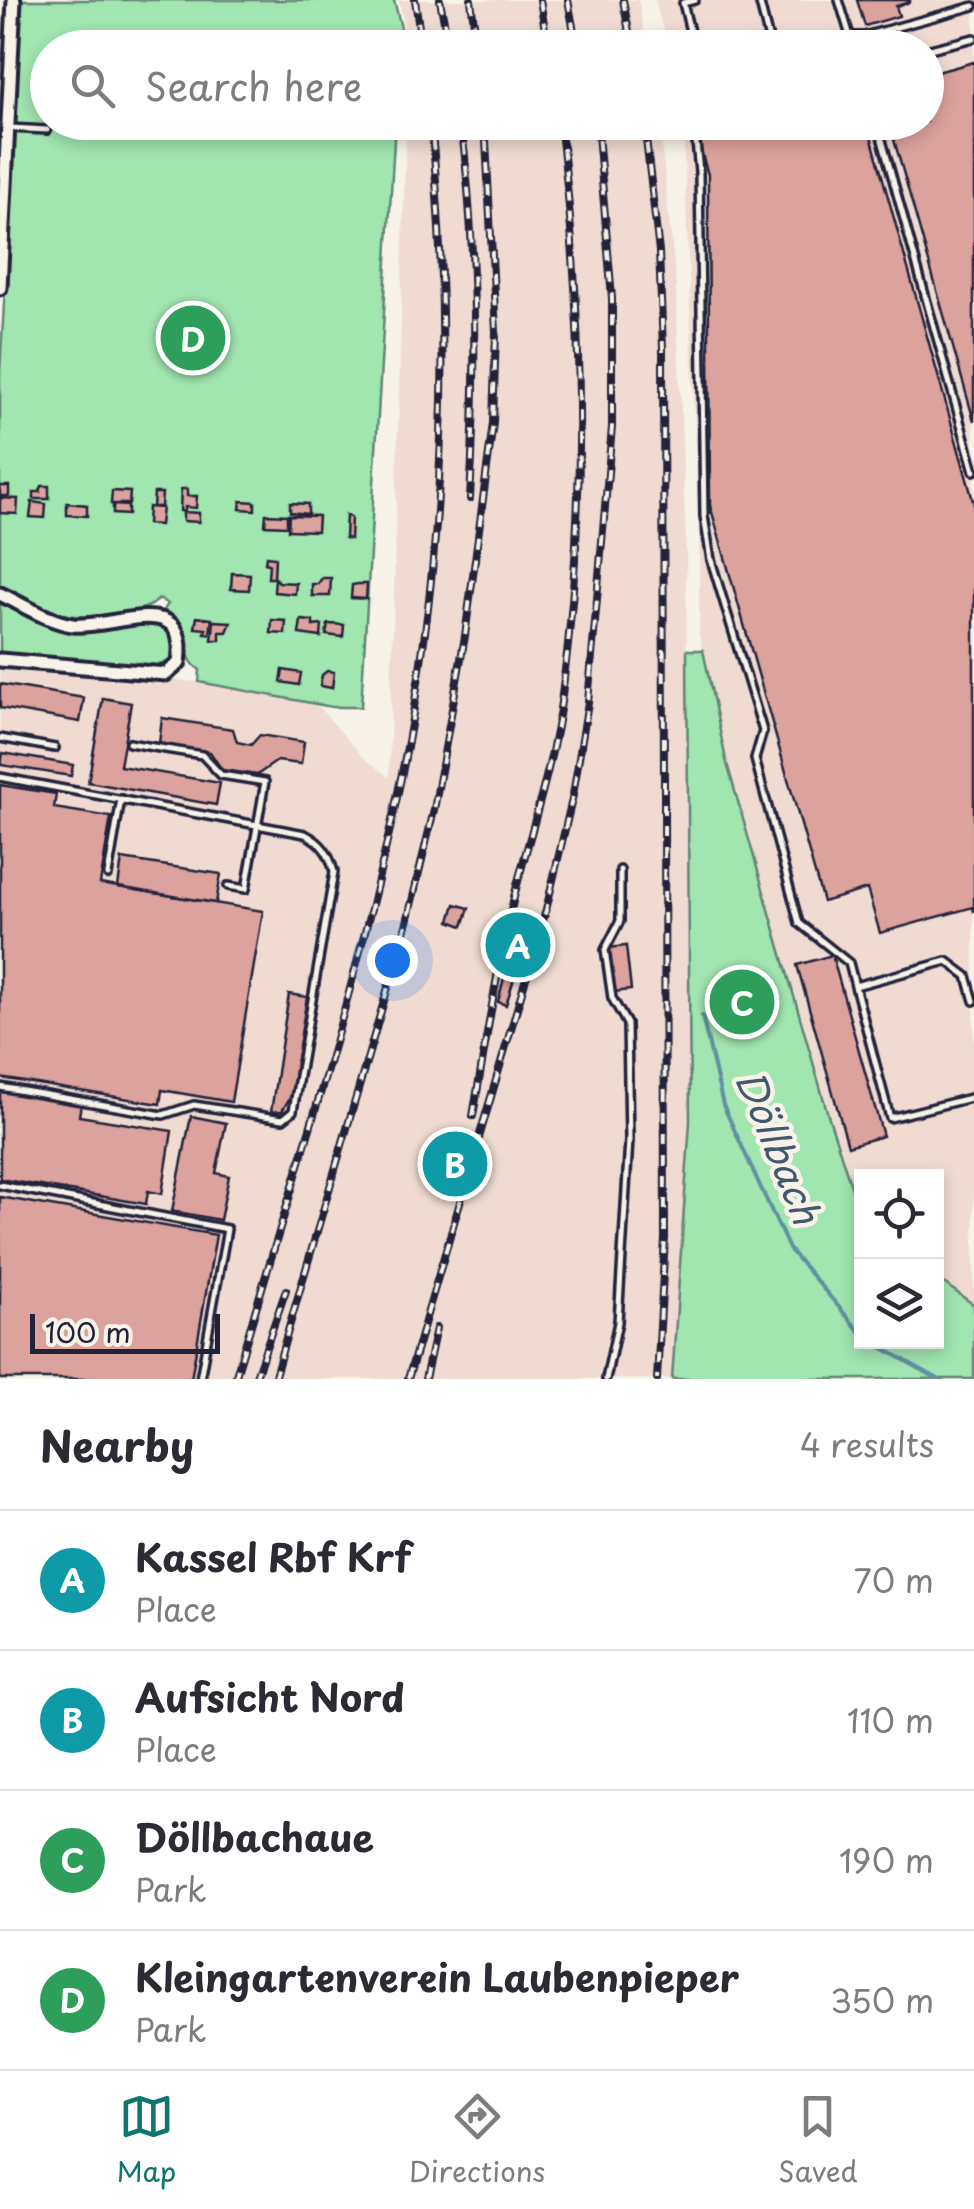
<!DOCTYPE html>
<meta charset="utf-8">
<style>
:root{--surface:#fff;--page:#f2f2f3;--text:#2b2b33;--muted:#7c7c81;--line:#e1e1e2;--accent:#0f766e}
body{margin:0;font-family:"Playpen Sans",sans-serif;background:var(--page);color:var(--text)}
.controls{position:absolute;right:30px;bottom:30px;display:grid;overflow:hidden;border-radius:0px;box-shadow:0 5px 15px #0003}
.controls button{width:90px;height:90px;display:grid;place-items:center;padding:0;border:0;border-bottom:2px solid var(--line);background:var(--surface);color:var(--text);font:50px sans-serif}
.scale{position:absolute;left:30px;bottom:25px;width:190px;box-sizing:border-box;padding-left:10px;border:5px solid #22223b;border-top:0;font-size:28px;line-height:35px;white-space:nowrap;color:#22223b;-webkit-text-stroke:8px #f7f3e8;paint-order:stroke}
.you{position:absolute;left:392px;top:960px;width:35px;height:35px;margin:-25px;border:8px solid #fff;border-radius:50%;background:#1a73e8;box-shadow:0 0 0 15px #1a73e833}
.badge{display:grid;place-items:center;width:65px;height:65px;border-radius:50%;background:var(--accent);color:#fff;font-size:32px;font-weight:700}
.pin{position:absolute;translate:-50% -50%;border:5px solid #fff;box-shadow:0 2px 10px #0006}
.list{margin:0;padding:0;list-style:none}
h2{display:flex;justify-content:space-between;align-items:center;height:130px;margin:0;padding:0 40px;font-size:42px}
h2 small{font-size:32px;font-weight:400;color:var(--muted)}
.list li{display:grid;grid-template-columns:65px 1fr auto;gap:30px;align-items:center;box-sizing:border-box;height:140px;padding:0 40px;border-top:2px solid var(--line)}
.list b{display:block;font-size:38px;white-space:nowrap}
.list p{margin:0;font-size:32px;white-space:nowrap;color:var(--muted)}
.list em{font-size:32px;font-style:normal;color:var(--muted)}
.icon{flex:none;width:55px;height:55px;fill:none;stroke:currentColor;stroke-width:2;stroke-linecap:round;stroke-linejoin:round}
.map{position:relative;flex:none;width:974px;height:1379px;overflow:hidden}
.search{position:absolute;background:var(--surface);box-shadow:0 5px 15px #0003;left:30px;right:30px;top:30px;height:110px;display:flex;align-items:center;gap:25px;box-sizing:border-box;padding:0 35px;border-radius:55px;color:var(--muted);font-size:38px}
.sheet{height:690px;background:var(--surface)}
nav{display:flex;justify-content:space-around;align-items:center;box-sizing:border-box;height:140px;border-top:2px solid var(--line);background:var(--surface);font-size:28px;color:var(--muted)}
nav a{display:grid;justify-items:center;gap:5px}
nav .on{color:var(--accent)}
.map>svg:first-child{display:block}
.built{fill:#efdbd2}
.green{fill:#a1e5b0;stroke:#628476;stroke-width:2.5}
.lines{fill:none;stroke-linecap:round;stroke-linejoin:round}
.stream{stroke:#6190a3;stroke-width:4}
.building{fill:#dca29d;stroke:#22223b;stroke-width:2.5}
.lane-casing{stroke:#22223b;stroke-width:12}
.street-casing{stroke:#22223b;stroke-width:19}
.lane{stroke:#f7f3e8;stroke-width:5}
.street{stroke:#f7f3e8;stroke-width:11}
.rail-casing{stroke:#22223b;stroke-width:8}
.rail{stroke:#f7f3e8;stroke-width:4;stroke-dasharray:11;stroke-linecap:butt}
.labels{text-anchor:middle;stroke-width:9;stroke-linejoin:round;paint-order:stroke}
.water-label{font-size:38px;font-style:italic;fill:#42596f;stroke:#f7f3e8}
</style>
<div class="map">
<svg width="974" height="1379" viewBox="0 0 974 1379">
<rect width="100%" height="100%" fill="#f7f3e8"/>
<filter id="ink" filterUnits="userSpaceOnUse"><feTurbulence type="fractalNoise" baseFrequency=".01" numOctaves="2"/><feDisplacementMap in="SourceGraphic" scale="20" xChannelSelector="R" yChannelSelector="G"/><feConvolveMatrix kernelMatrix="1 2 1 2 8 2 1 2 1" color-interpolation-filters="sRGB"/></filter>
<g filter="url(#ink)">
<!-- built -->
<g class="built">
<polygon points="399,0 638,0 647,47 408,47"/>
<polygon points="655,0 974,0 974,1306 937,1280 936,1176 862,1176 861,1217 829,1118 726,760 699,633 699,541 683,123 926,122 926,48 668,47"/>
<polygon points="406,123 659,123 676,283 686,542 690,1121 672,1379 0,1379 0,665 199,682 316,704 364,758 389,777"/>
</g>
<!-- green -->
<g class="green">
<path d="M22,0H394L401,28L400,47L48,48V122L395,123L361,707H332L199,682L200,670C176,654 197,630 163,611L168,604L159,599C149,609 137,610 123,612C63,624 53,611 0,587V372Z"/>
<path d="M0,599C26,611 59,634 88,631C116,629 138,618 166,627L173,642L171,660L153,668L0,653Z"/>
<polygon points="687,650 703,650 726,760 829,1118 861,1217 862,1342 936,1342 937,1278 974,1305 974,1379 672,1379 690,1122"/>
</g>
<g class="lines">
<!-- stream -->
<g class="stream">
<polyline points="702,1016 723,1105 789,1249 862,1334"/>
<polyline points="872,1342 938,1379"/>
</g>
</g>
<!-- building -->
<g class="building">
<polygon points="857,0 910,0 910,2 896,6 899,16 865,26"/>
<polygon points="974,62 974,421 889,122 926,122 926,75"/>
<polygon points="47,91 48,122 70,122 70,127 47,127"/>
<polygon points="747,122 867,122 974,504 974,912 973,907 880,933 867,889 823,902 710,505 708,175 697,137"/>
<rect x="0" y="486" width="9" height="10"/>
<polygon points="42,486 49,486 49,499 34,499 34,492 40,492"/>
<polygon points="181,489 187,489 187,496 197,496 196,508 185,507 185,512 180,511"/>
<polygon points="112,491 130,492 129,504 111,504"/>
<polygon points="154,493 162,493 161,507 153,507"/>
<polygon points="0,498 18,499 17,514 0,513"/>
<polygon points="241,501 255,502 255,510 240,509"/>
<polygon points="32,502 46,504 45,518 30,517"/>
<polygon points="67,503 87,505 87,516 67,515"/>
<polygon points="290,503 308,504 308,514 290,512"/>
<polygon points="113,505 128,506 128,515 113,514"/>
<polygon points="148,507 162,508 160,525 147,524"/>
<polygon points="183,512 199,513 199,522 183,521"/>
<polygon points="266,514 287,515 287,526 265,525"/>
<polygon points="289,515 318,516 317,531 288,530"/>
<polygon points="346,515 351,518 350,539 345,538"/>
<polygon points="266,556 275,557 274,578 268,578 269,564 265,563"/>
<polygon points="232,573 250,574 249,590 231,589"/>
<polygon points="275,578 279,582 296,583 295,594 274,592"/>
<polygon points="322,578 331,578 330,596 312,596 312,584 318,584"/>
<polygon points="358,584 367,584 366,599 351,598 352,585"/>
<polygon points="197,617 212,619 210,634 205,633 206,629 195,628"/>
<polygon points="272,620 286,621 285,634 271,633"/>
<polygon points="301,620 313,621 313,626 322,625 321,637 299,634"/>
<polygon points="214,621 231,622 227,632 220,632 220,640 212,640"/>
<polygon points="328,624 344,625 343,637 326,635"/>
<polygon points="283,670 301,673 299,685 281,682"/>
<polygon points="327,671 334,672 332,688 320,686 322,675"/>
<polygon points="0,684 84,698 80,722 0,708"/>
<polygon points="103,698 131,703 120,766 220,783 216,805 88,782"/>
<polygon points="162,718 233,729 237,742 251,745 260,735 304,742 301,764 277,761 257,775 222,770 210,752 159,744"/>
<polygon points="3,753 73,765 71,776 1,765"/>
<polygon points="0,785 56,794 54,808 111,817 100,884 263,911 231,1102 162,1090 160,1104 0,1078"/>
<polygon points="122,859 221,874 216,903 118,887"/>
<polygon points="455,904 469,908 463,926 450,921"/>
<polygon points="519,918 531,922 506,1005 498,1002"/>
<polygon points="626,946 631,990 613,992 608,948"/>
<polygon points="832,955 883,1136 848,1146 797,965"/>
<polygon points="289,994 307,997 291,1096 282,1111 271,1112"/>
<polygon points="0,1090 81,1104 79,1116 172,1131 162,1194 148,1191 146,1204 0,1179"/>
<polygon points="191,1116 226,1123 216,1173 229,1176 220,1220 172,1211"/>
<polygon points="454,1150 464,1152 455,1179 445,1176"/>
<polygon points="0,1197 216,1235 191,1379 0,1379"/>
</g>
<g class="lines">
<defs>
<g id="lane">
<polyline points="759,0 771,48"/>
<polyline points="839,0 850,36 864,36 974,6"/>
<polyline points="694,48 683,3 695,0"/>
<polyline points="926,50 974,38"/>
<polyline points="694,122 699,172 704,516 711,560 763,731 755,759 799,923 849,963 855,986 947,961 967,976 974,1001"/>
<polyline points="877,122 974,471"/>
<polyline points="10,128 47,130"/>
<polyline points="0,738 55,748"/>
<polyline points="129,743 202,755 221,775 265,782 246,889 228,886"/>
<path d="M0,777L305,834C322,843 329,853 334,872L293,1111L283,1119L194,1105L163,1115L0,1087"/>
<polyline points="108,875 121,799"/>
<polyline points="855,986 890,1118 974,1097"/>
<polyline points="0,1185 227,1229 200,1379"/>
<polyline points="606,1379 618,1322 629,1140 627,1024 612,998 605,950 620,921 620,870"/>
</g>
<g id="street">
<polyline points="0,288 14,0"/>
<path d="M0,594C22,604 49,622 73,625C114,629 190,588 179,663L166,674L0,660"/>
</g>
</defs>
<!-- lane casing -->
<use href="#lane" class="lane-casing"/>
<!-- street casing -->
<use href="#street" class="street-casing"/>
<!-- lane -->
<use href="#lane" class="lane"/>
<!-- street -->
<use href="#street" class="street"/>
<defs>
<g id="rail">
<polyline points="415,0 422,48"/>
<polyline points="440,0 449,48"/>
<polyline points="471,0 477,48"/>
<polyline points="540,0 548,48"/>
<polyline points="568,0 577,48"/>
<polyline points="623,0 632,48"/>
<path d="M461,122C477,248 477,373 470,499"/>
<polyline points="644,122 659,252 663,348 665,1238 657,1379"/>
<path d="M473,1116C486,1042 497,966 515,893C532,827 553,764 562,695C587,507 583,311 560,122"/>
<path d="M235,1379C291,1188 354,997 396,802C444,579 453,349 431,122"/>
<polyline points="255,1379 286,1290"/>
<polyline points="274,1379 407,922 434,810 465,636 493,423 496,332 485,122"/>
<polyline points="408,1379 546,910 573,795 588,702 612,427 612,298 597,122"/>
<polyline points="425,1379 436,1328"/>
</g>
</defs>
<!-- rail casing -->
<use href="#rail" class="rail-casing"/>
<!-- rail -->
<use href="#rail" class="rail"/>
</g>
</g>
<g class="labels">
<!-- water labels -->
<g class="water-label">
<text transform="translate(777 1147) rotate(68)" y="13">Döllbach</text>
</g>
</g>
</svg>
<div class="controls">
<button><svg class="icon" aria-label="locate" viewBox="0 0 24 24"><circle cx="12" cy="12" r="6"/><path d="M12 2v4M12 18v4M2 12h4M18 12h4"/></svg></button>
<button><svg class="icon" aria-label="layers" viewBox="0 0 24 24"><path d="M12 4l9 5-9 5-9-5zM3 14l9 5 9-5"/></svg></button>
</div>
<div class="scale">100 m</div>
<div class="you"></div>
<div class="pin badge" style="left:518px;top:945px;background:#0f9aa8">A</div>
<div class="pin badge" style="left:455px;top:1164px;background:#0f9aa8">B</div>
<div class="pin badge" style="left:742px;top:1002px;background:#2e9e5b">C</div>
<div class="pin badge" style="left:193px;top:338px;background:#2e9e5b">D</div>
<div class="search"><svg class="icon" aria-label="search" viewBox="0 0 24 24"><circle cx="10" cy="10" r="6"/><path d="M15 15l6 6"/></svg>Search here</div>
</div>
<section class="sheet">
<h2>Nearby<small>4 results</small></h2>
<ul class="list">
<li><span class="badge" style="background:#0f9aa8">A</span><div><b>Kassel Rbf Krf</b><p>Place</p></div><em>70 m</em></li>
<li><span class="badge" style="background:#0f9aa8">B</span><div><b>Aufsicht Nord</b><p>Place</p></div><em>110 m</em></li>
<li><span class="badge" style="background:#2e9e5b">C</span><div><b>Döllbachaue</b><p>Park</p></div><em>190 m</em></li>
<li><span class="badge" style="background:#2e9e5b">D</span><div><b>Kleingartenverein Laubenpieper</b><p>Park</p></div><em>350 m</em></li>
</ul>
</section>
<nav>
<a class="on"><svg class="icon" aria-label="map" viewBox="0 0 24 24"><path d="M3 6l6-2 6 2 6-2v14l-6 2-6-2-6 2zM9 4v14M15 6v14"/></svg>Map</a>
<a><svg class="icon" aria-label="directions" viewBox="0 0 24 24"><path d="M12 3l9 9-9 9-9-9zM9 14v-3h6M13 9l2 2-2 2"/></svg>Directions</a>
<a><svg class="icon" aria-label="saved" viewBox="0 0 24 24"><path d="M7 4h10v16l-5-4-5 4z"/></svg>Saved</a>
</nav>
